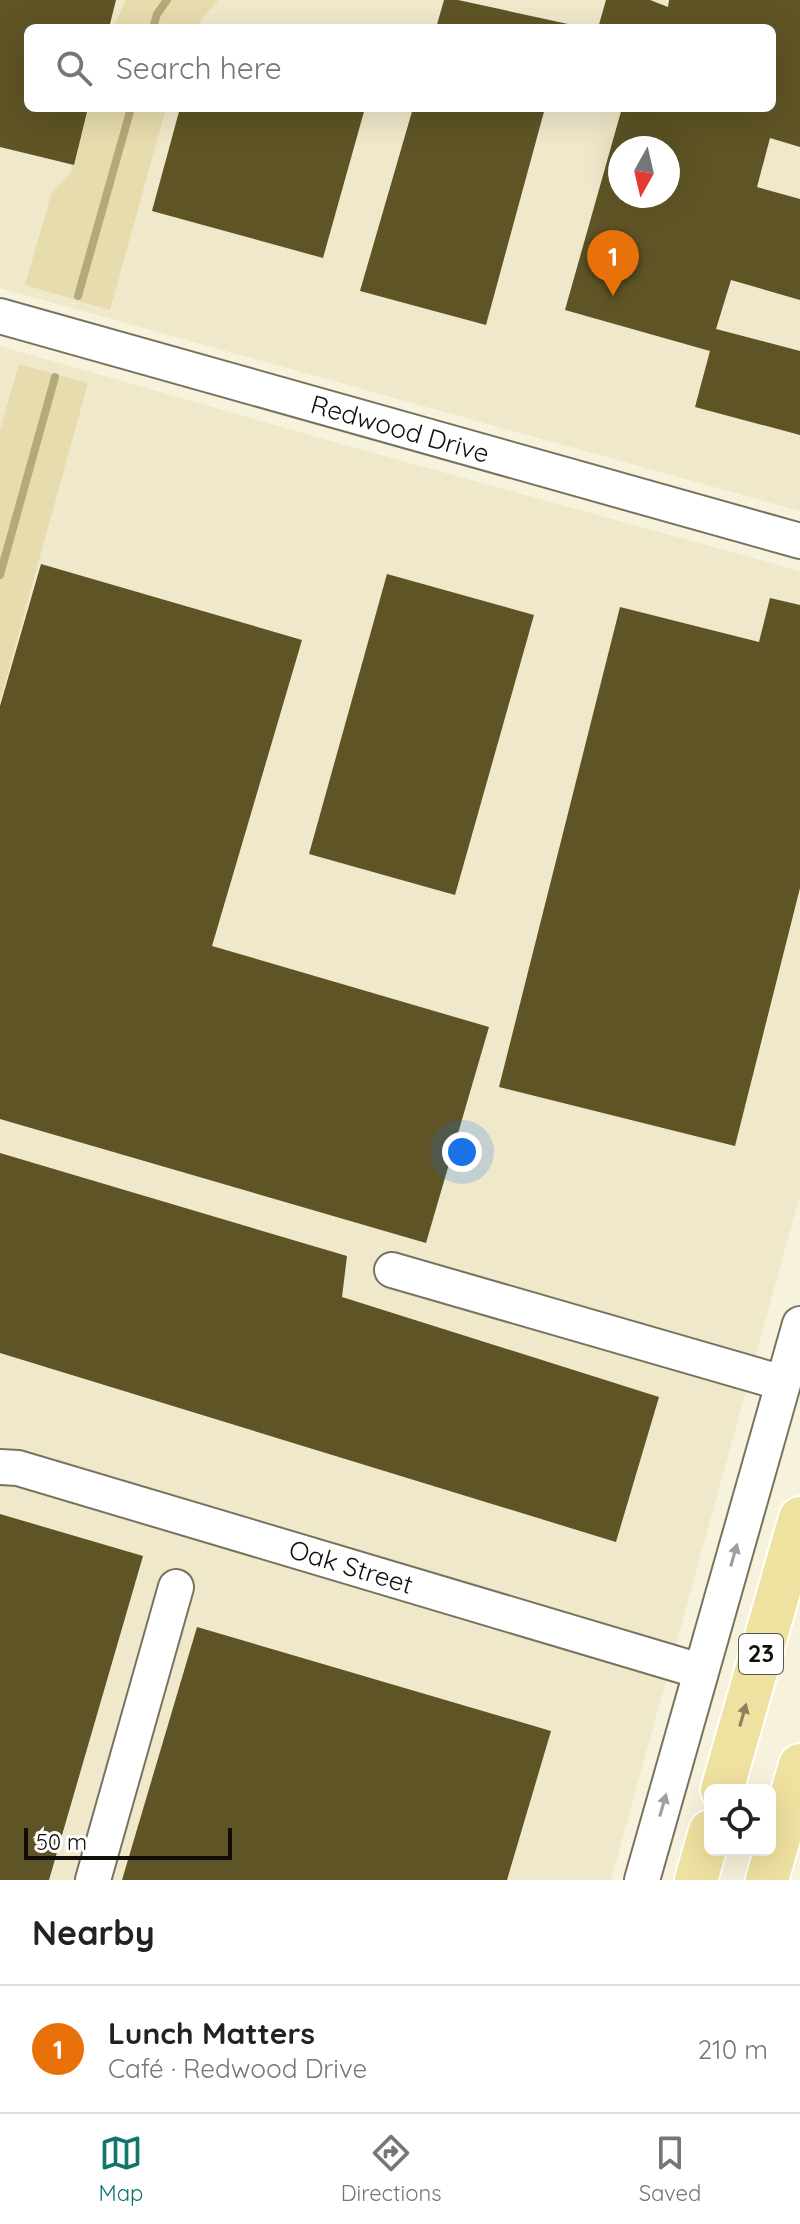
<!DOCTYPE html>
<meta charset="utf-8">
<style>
body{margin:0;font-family:Quicksand,sans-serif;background:#f6f6f6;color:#222}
.controls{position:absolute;right:24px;bottom:24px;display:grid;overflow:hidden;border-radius:12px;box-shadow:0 8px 32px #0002}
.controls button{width:72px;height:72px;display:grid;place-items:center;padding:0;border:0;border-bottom:2px solid #e0e0e0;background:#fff;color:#222;font:40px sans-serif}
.compass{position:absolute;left:608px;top:136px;width:72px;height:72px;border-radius:50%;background:#fff;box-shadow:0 8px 32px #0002;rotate:188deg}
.scale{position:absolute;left:24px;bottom:20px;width:208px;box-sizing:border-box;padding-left:8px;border:4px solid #100e07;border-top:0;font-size:22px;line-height:28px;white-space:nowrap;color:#100e07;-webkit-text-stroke:6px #fff;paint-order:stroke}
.you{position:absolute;left:462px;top:1152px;width:28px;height:28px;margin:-20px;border:6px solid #fff;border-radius:50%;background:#1a73e8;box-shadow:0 0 0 12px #1a73e833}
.badge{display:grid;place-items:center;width:52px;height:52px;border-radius:50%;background:#0f766e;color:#fff;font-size:26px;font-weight:700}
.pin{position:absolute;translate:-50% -66px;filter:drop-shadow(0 2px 4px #0008)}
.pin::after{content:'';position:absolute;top:42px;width:28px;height:24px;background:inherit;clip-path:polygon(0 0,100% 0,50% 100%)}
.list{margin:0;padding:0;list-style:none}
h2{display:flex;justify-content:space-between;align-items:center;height:104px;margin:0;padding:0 32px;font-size:34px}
h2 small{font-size:26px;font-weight:400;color:#767676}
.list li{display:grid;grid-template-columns:52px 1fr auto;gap:24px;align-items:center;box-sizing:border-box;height:128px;padding:0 32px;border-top:2px solid #e0e0e0}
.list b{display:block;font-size:30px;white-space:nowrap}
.list p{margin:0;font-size:26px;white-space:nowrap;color:#767676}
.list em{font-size:26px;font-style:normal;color:#767676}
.icon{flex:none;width:44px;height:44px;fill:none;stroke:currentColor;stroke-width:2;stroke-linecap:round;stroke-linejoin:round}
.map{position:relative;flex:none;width:800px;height:1880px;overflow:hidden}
.search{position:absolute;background:#fff;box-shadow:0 8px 32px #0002;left:24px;right:24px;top:24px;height:88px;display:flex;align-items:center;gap:20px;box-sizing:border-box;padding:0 28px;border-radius:12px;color:#767676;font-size:30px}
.sheet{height:232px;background:#fff}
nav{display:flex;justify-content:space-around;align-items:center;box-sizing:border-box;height:112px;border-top:2px solid #e0e0e0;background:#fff;font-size:22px;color:#767676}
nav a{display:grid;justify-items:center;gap:4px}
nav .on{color:#0f766e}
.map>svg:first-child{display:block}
.built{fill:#efe8ca;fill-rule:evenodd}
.green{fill:#e6dcae}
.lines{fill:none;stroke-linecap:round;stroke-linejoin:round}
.stream{stroke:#b4a978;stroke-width:8}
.building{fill:#5e5425;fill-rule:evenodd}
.minor-casing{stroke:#78735f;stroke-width:38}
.major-casing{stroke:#fff;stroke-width:46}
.minor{stroke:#fff;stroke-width:34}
.major{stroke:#efe1a0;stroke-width:42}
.oneway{fill:#9f9f9c}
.oneway2{fill:#8b825b}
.labels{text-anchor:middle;stroke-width:8;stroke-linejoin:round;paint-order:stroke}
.shield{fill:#fff;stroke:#585651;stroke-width:2}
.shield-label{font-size:24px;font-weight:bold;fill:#100e07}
.street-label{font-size:26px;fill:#100e07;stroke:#fff}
</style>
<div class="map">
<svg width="800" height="1880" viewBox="0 0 800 1880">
<rect width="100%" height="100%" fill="#f7f2db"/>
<!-- built -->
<g class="built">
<path d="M0 0H800V511L0 288ZM28 28H772V108H28ZM620 148H668V196H620Z"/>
<path d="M0 346 341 444 800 571V1195L611 1880H0Z"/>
</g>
<!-- green -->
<g class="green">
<path d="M126 0H219L203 17 197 28H113Z"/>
<path d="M89 108H166L110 310 25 285 52 192 70 174Z"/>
<path d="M19 364 88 383 0 701V430Z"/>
</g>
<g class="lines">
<!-- stream -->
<g class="stream">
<path d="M153 28 157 14 167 0"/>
<path d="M78 296 131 108"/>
<path d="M0 575 55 377"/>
</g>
</g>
<!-- building -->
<g class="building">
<path d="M0 0H116L109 28H28V108H88L74 165 0 147Z"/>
<path d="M444 0H458L568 24 567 28H436Z"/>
<path d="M606 0H650L668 7 669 0H800V147L770 138 757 187 800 199V300L731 280 716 329 800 351V435L695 407 710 351 565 310 622 108H772V28H598ZM620 148H668V196H620Z"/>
<path d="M180 108H365L323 258 152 211Z"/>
<path d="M413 108H545L486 325 360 291Z"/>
<path d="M41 564 302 640 212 946 489 1027 426 1243 0 1119V706Z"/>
<path d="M387 574 534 615 455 895 309 854Z"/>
<path d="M770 598 800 605V888L735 1146 499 1087 620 607 759 642Z"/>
<path d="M0 1153 347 1256 342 1297 659 1397 616 1542 0 1353Z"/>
<path d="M0 1514 143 1556 49 1880H0Z"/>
<path d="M197 1627 551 1731 507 1880H122Z"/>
</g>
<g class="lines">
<!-- minor casing -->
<g class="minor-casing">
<g id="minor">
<path d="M0 316 800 541"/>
<path d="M392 1270 783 1383"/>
<path d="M0 1467 18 1468 700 1671"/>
<path d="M93 1880 176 1587"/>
<path d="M642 1880 800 1324"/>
</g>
</g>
<!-- major casing -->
<g class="major-casing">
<g id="major">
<path d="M722 1790 800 1518"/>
<path d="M696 1880 710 1831"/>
<path d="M767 1880 800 1765"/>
</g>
</g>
<!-- minor -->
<use href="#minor" class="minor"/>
<!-- major -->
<use href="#major" class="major"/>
</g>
<!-- one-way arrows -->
<defs><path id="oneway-solid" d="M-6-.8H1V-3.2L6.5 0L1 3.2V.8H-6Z" transform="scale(2)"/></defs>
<g class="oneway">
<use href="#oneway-solid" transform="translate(734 1555) rotate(-74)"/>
<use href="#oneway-solid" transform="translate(663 1805) rotate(-74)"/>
</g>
<use class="oneway2" href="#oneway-solid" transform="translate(743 1715) rotate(-74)"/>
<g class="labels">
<!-- shield labels -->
<rect class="shield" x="739" y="1634" width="44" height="40" rx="6"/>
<g class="shield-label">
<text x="761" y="1662">23</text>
</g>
<!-- street labels -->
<g class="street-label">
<text transform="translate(400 429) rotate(16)" y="9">Redwood Drive</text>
<text transform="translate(351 1567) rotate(17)" y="9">Oak Street</text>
</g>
</g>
</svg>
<div class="controls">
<button><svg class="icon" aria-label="locate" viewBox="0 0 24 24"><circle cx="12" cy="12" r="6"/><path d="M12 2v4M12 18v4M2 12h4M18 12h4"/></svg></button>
</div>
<svg class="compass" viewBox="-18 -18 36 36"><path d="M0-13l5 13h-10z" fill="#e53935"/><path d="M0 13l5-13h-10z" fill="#767676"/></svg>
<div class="scale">50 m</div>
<div class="you"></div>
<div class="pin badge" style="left:613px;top:296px;background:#e8710a">1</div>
<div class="search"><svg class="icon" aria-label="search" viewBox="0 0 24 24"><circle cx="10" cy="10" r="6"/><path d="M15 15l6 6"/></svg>Search here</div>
</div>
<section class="sheet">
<h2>Nearby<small></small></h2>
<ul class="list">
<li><span class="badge" style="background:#e8710a">1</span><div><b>Lunch Matters</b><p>Café · Redwood Drive</p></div><em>210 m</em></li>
</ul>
</section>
<nav>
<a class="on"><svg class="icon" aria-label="map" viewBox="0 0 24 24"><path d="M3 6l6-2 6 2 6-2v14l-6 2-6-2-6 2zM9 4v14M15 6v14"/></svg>Map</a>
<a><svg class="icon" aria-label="directions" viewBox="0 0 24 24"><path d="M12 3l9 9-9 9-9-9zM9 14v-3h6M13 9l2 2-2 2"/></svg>Directions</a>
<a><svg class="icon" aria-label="saved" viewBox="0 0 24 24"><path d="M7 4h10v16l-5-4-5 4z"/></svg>Saved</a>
</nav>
